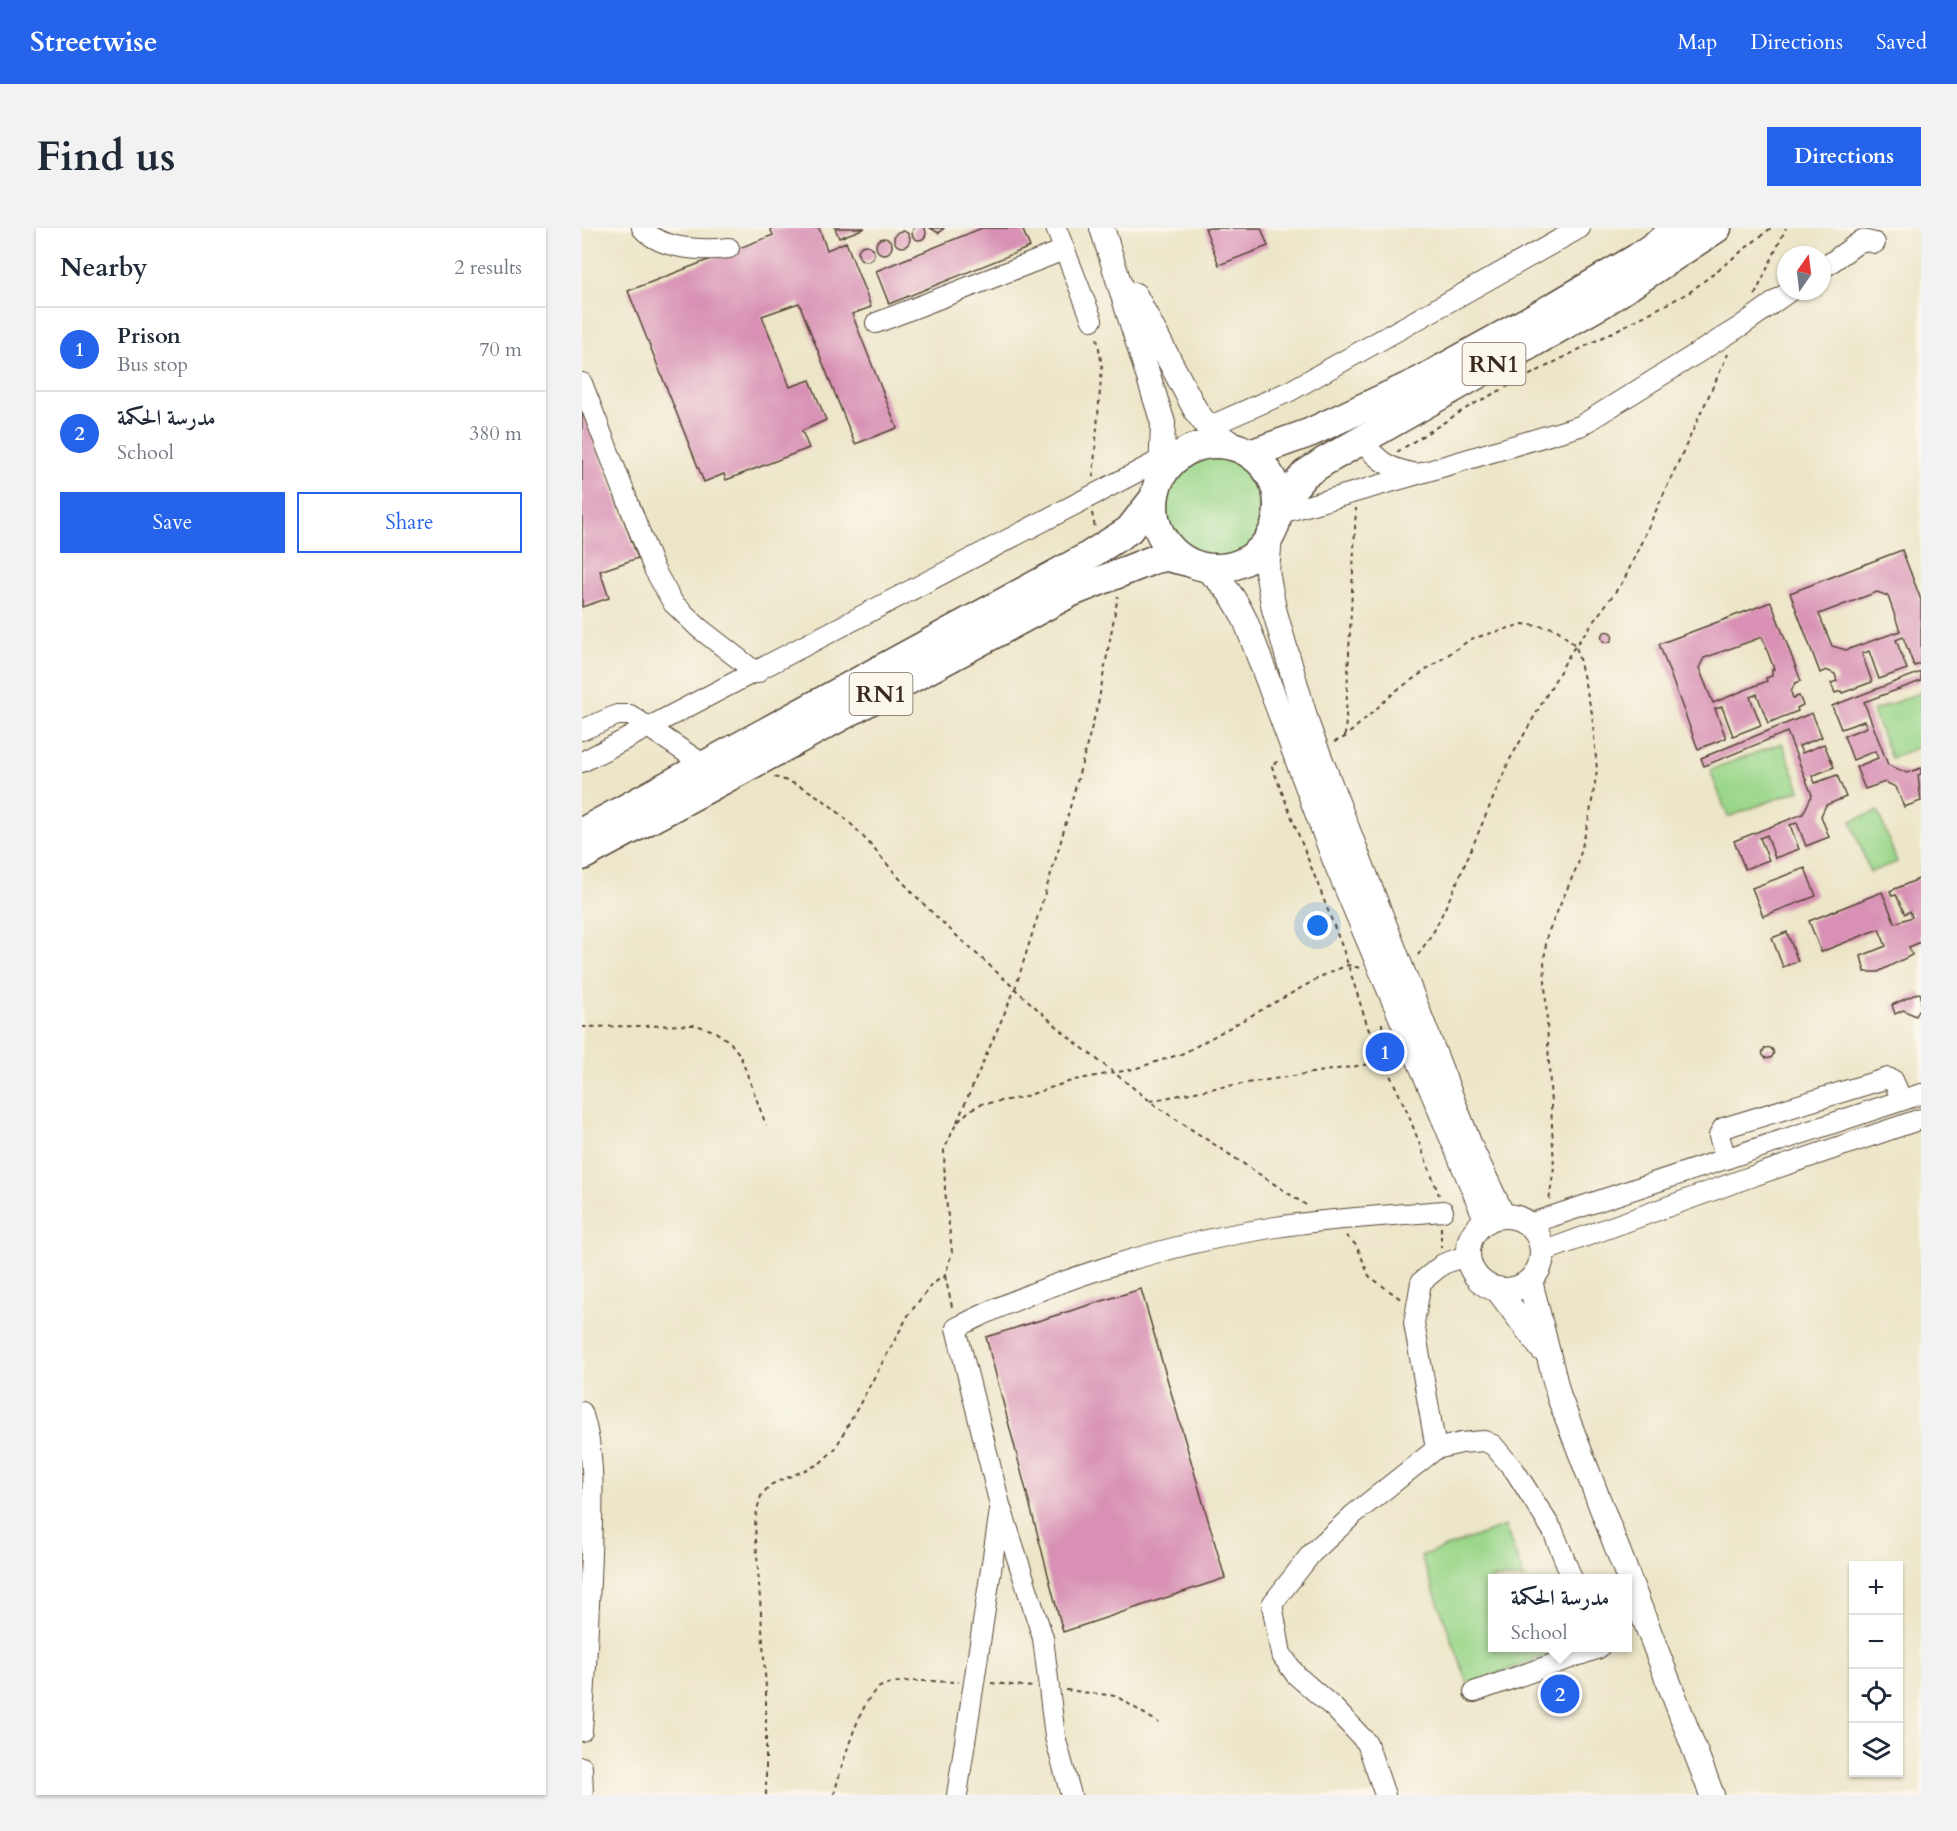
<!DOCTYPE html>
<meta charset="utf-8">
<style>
body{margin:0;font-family:Cardo,Amiri,serif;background:#f2f2f3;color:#1f2937}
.controls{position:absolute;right:18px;bottom:18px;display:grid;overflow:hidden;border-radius:0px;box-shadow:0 2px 4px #0004}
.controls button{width:54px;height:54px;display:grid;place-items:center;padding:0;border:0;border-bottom:2px solid #e0e1e3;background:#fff;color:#1f2937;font:30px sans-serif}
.compass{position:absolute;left:1195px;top:18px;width:54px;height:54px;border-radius:50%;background:#fff;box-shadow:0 2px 4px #0004;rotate:14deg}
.you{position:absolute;left:736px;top:698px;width:21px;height:21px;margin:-15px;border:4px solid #fff;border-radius:50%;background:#1a73e8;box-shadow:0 0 0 9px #1a73e833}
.badge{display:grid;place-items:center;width:39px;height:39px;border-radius:50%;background:#2563eb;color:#fff;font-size:20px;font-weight:700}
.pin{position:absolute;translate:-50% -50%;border:3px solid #fff;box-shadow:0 2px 6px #0006}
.popup{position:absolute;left:906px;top:1346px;width:144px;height:78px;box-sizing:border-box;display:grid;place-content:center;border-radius:0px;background:#fff;filter:drop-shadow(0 2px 4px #0005);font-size:20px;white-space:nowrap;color:#747a83}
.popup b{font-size:22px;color:#1f2937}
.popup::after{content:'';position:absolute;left:50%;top:100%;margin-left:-12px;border:12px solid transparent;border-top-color:#fff}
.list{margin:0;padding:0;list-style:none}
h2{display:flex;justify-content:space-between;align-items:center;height:78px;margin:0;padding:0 24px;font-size:26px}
h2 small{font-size:20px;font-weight:400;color:#747a83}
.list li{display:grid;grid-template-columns:39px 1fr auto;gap:18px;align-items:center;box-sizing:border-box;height:84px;padding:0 24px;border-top:2px solid #e0e1e3}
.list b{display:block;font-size:22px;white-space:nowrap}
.list p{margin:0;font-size:20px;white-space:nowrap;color:#747a83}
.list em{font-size:20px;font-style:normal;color:#747a83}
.actions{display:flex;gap:12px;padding:18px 24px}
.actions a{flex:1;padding:14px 0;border:2px solid #2563eb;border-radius:0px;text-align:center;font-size:21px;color:#2563eb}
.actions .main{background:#2563eb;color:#fff}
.icon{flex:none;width:33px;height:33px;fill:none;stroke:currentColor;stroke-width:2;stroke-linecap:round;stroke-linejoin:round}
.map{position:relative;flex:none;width:1339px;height:1567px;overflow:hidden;border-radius:0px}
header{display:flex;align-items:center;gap:36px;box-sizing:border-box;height:84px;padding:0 30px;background:#2563eb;color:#fff}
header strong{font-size:28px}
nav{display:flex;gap:33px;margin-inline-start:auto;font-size:21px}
.intro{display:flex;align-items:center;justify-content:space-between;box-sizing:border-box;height:144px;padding:0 36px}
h1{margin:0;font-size:42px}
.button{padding:15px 27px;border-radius:0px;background:#2563eb;color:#fff;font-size:21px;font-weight:700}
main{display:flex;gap:36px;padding:0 36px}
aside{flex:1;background:#fff;border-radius:0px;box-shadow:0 2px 4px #0004}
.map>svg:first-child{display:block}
.green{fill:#9bd78b;stroke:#6b8054;stroke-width:1.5}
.building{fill:#d891b4;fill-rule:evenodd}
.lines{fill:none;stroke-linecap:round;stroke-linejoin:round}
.minor-casing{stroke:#564637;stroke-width:22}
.major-casing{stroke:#564637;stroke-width:26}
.highway-casing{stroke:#564637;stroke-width:31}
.path{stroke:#564637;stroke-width:2;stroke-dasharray:4.5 4.5;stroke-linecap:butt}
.minor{stroke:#fff;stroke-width:20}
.major{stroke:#fff;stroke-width:24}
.highway{stroke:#fff;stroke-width:28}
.labels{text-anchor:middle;stroke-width:5;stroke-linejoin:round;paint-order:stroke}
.shield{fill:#fbf7ec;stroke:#75685c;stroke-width:1.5}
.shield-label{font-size:24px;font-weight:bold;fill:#3b2a1e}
</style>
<header>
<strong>Streetwise</strong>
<nav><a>Map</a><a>Directions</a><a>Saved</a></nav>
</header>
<div class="intro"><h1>Find us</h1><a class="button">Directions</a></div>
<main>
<aside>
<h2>Nearby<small>2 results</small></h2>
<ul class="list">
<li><span class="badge">1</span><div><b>Prison</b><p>Bus stop</p></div><em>70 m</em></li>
<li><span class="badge">2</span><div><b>مدرسة الحكمة</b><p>School</p></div><em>380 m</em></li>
</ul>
<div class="actions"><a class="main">Save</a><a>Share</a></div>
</aside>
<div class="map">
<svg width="1339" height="1567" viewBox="0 0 1339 1567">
<rect width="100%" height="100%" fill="#fbf7ec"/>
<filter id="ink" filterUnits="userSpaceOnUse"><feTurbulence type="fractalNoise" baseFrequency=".0167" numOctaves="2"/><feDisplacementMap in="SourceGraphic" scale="12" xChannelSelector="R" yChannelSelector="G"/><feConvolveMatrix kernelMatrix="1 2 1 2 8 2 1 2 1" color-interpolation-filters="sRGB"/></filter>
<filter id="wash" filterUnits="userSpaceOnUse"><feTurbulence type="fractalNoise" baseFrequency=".008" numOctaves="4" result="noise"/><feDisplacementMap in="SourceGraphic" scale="24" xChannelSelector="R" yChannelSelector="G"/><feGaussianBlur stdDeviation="1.35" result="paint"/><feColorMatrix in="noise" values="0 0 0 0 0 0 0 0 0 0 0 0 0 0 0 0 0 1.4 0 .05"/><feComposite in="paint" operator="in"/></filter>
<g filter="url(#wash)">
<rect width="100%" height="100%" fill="#ece5c7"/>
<!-- green -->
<g class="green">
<circle cx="634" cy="278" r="54"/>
<path d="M1339 464V518L1309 530 1291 483Z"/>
<path d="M1200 515 1218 562 1146 589 1128 542Z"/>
<path d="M1296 583 1315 634 1288 644 1269 593Z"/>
<path d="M923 1298 942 1350H910V1420H968L970 1426 886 1456 839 1328Z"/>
</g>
<g id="blocks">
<!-- building -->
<g class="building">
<circle cx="337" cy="5" r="7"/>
<path d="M188 0H237L245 22 264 14 289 79 270 86 315 200 273 216 217 75 180 88 208 159 228 152 244 192 220 203 227 220 144 252 142 246 122 254 46 63 191 7Z"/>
<path d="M253 0H283L257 10Z"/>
<path d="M348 0H362L357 5Z"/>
<path d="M400 0H440L448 19 307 76 294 43Z"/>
<path d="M623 0H679L686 18 637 37Z"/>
<circle cx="320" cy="11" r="8"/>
<circle cx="302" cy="18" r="8"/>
<circle cx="284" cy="25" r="8"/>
<path d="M0 179 56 330 18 343 27 370 0 379Z"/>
<path d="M1320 322 1339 372V436L1332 438 1321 409 1314 412 1325 441 1297 451 1287 423 1280 426 1290 454 1260 465 1259 463 1253 465 1249 455 1255 453 1253 446 1244 442 1238 445 1208 365ZM1295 364 1306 368 1318 403 1264 422 1250 418 1237 386Z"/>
<path d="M1189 374 1219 453 1213 455 1209 464 1211 470 1217 468 1221 477 1215 480 1216 483 1186 495 1175 466 1168 469 1179 497 1151 508 1140 479 1133 481 1144 510 1116 521 1077 416ZM1180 409 1192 441 1190 442V448L1184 450 1185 453 1131 475 1117 440 1122 430Z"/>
<circle cx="1025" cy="409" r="5.5"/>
<path d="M1339 444V453L1282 474 1306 537 1325 545 1339 540V546L1336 547 1339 573 1322 579 1314 559 1303 554 1283 561 1274 539 1296 530 1293 523 1271 532 1262 508 1285 499 1282 493 1259 501 1250 478Z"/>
<path d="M1230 485 1240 509 1217 518 1220 525 1242 516 1252 539 1230 548 1233 555 1255 547 1264 569 1244 577 1239 588 1247 609 1224 618 1215 595 1208 597 1217 621 1193 630 1185 607 1178 610 1187 632 1163 641 1152 613 1221 586 1230 567 1205 504 1122 538 1119 530Z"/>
<path d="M1223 640 1234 668 1181 688 1170 660Z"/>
<path d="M1339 650V714L1327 719 1330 727 1296 744H1283L1279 728 1304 718 1297 701 1239 724 1227 693 1300 664 1313 695 1330 689 1328 683 1323 686 1314 667 1310 668 1308 663Z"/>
<path d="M1205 704 1216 733 1201 739 1190 710Z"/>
<path d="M1336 765 1339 766V783L1337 782 1334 788 1321 782 1313 786 1310 777Z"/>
<circle cx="1186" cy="825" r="5.5"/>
<path d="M559 1061 643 1350 481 1404 404 1109Z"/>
</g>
</g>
</g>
<g filter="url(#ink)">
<use href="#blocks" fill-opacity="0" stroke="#564637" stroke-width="1.5"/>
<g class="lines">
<!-- minor casing -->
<g class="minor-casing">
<g id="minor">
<path d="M60 0C79 22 121 23 147 20"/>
<path d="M474 0 510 92"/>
<path d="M1240 41 1280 12 1293 15"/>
<path d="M294 95 482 22"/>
<path d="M0 155 72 341 91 375 117 400 175 445"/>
<path d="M626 199 708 163 998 0"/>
<path d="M778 212C798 234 806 241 836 246L998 198 1159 98 1208 63"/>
<path d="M696 286 833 247"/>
<path d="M0 502 35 487H48L121 536"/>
<path d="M0 534 580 231"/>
<path d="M1144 931 1137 908 1141 900 1306 850 1311 852 1320 872"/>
<path d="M947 996 1339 866"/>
<path d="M960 1024 1165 950 1339 891"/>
<path d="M0 1184C15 1229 10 1279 9 1325 7 1384 4 1444 0 1503"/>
<path d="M854 1221 832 1095 839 1054 861 1036 886 1027"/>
<path d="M892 1464 1017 1420"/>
<path d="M0 1539 1 1567"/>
<path d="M375 1567 418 1282"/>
<path d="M489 1567 473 1509 461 1410 418 1277 374 1100C467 1052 590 1015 694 999 749 990 805 988 861 983"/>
<path d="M803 1567 785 1515 752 1480 714 1447 699 1426 690 1376 729 1326 772 1286 854 1221 879 1215 902 1213 911 1217 933 1243 971 1303 990 1350"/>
</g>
</g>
<!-- major casing -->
<g class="major-casing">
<g id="major">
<path d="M520 0 581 195 579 247"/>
<path d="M553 67 614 183 626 199 653 219"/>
<path d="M688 309 685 343 692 381 726 499 889 920 921 988"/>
<path d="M619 338C642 354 653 370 664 394L753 633 905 993"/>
<circle cx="923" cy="1025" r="37"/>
<path d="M948 1053 977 1169 1130 1567"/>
<path d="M915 1061 960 1121"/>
</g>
</g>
<!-- highway casing -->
<g class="highway-casing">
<g id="highway">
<circle cx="634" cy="278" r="62"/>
<path d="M668 226 727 205 836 154 973 78 1055 30 1097 0"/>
<path d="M696 278 723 246 743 233 1021 75 1135 0"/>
<path d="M0 604 503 330 547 302 572 270"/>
<path d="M0 628 490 364 573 331 585 329 606 334"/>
</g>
</g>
<!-- path -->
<g class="path">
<path d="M1173 67 1204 0"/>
<path d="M815 224 888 178 1108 64 1189 0"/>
<path d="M511 249 520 138 515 109"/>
<path d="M510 285 513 300"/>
<path d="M763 508 774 280"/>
<path d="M752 514 763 509 815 462 889 411 941 396 973 400 994 418 1010 485 1015 542 1008 585 996 636 965 707 962 733 972 939 967 973"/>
<path d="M696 534 689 536 761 721 786 800 800 830"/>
<path d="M192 549C254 564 289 621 330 664 362 698 399 729 433 761L477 620 516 476 536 368"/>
<path d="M836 727 852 703 874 657 927 533 989 424 1042 352 1146 126"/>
<path d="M800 795 802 834 825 883 857 967"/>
<path d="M0 799 114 797 132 803 148 814 158 827 184 897"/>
<path d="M568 873 633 860 801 834"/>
<path d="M375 894 433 761 489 811 577 880 724 977"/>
<path d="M859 999V1020"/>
<path d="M764 1008 775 1018 787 1048 820 1072"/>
<path d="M363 1048 371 1083"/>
<path d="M409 1455 451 1459"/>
<path d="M484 1462 534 1468 577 1495"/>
<path d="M184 1567V1460L173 1297 175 1282 179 1268 188 1257 237 1236 253 1221 327 1086 350 1056 363 1048 370 1024 363 962 362 922 374 896 387 883 399 876 438 870 492 852 552 841 602 825 744 746 766 737 778 740"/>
<path d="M252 1567C258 1543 277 1476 295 1461 309 1449 358 1454 377 1454"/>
</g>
<!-- minor -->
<use href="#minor" class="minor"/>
<!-- major -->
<use href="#major" class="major"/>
<!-- highway -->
<use href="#highway" class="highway"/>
</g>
</g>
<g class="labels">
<!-- shield labels -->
<g class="shield">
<rect x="880.5" y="115" width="63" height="42" rx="4.5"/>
<rect x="267.5" y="445" width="63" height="42" rx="4.5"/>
</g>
<g class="shield-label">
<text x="912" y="144">RN1</text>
<text x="299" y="474">RN1</text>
</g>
</g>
</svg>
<div class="controls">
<button>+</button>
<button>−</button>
<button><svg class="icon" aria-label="locate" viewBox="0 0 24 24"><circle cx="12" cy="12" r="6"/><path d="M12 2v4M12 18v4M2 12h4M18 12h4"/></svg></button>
<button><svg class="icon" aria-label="layers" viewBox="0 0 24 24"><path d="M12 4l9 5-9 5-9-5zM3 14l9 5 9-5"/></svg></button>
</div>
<svg class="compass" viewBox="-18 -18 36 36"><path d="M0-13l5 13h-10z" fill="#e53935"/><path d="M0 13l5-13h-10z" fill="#747a83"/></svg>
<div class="you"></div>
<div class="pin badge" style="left:803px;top:824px">1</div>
<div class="pin badge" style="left:978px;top:1466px">2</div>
<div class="popup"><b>مدرسة الحكمة</b>School</div>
</div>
</main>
